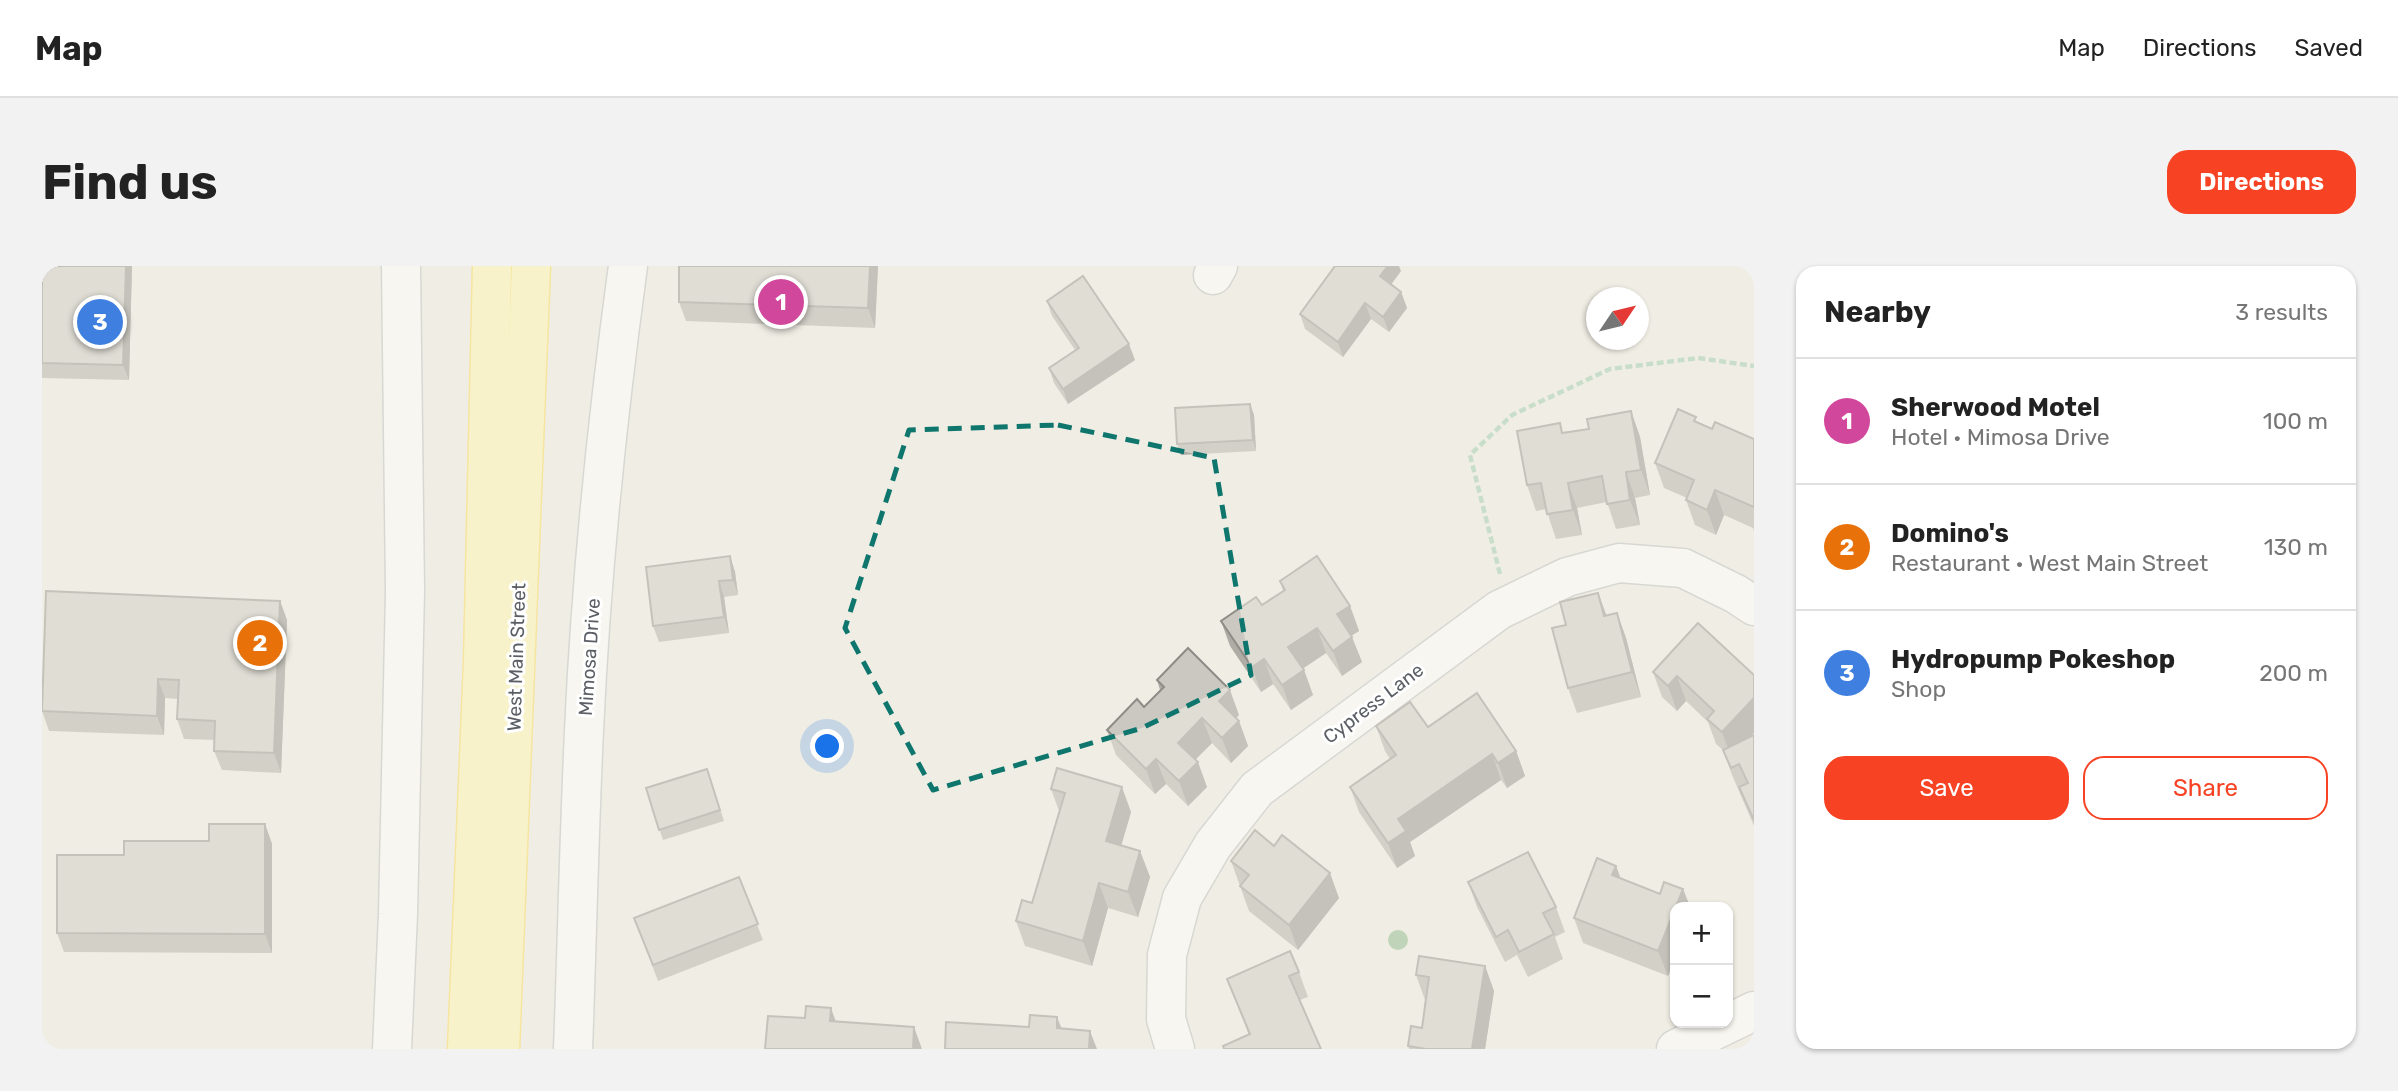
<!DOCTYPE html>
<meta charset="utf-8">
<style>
body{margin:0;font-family:Rubik,sans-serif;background:#f2f2f2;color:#222}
.controls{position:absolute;right:21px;bottom:21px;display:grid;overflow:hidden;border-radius:14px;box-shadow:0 2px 5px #0004}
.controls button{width:63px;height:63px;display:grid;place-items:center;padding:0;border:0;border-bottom:2px solid #e0e0e0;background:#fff;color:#222;font:35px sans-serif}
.compass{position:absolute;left:1544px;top:21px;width:63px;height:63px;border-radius:50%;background:#fff;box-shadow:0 2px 5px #0004;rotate:55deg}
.you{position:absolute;left:786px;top:481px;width:24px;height:24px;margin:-18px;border:5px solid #fff;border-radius:50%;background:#1a73e8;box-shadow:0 0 0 10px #1a73e833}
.badge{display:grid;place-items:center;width:46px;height:46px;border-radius:50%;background:#f74324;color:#fff;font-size:23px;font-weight:700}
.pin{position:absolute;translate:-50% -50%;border:4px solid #fff;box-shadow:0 2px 7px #0006}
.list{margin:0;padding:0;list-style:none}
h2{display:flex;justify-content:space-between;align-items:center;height:91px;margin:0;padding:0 28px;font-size:30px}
h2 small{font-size:23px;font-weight:400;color:#767676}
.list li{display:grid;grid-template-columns:46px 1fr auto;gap:21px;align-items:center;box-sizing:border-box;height:126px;padding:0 28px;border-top:2px solid #e0e0e0}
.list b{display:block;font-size:26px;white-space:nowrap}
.list p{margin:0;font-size:23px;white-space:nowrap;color:#767676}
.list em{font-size:23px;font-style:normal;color:#767676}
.actions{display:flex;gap:14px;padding:21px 28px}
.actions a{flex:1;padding:16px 0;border:2px solid #f74324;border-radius:21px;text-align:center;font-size:24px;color:#f74324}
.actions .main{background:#f74324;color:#fff}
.map{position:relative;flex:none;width:1712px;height:783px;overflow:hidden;border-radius:21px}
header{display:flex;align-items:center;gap:42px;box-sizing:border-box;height:98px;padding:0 35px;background:#fff;border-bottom:2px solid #e0e0e0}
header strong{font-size:33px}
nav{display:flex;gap:38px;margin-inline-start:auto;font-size:24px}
.intro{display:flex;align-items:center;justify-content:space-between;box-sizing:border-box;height:168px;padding:0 42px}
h1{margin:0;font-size:49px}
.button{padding:18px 32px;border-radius:21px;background:#f74324;color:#fff;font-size:24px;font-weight:700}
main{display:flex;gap:42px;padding:0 42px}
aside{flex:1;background:#fff;border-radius:21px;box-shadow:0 2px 5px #0004}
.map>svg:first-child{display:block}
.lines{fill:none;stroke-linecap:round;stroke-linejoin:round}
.minor-casing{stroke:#b9bcc1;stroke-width:41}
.major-casing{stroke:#fcd851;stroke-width:41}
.path{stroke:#97cbaa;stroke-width:4.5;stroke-dasharray:7 3.5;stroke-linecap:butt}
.minor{stroke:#fff;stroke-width:38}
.major{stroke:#fff7aa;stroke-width:38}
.tree{fill:#85b485}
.wall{fill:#afaca6}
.shaded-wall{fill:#8e8c87}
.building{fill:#cbc8c1;stroke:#8e8c87;stroke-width:2}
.marked{fill:none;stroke:#0f766e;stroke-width:5;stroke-dasharray:14 9;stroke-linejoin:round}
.labels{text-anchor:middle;stroke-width:6;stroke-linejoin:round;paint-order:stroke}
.street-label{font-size:19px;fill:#5c6066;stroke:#fff}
</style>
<header>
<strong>Map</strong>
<nav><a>Map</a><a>Directions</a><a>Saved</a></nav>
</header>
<div class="intro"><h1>Find us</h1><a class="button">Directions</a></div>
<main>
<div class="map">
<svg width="1712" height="783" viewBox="0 0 1712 783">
<rect width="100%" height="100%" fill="#f0eee4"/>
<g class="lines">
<!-- minor casing -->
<g class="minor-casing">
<g id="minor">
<path d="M1171 9 1176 0"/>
<path d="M350 783 356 648 363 325 359 0"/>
<path d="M531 783C535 677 537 571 542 465 549 310 565 154 586 0"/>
<path d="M1133 783 1124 753 1125 689 1140 632 1171 579 1215 523 1457 344 1525 311 1577 297 1641 302 1694 328 1712 340"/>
<path d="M1634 783 1712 745"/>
</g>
</g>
<!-- major casing -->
<g class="major-casing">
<g id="major">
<path d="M425 783 441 395 450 0"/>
<path d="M458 783 489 0"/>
</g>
</g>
<!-- path -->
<path class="path" d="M1458 308 1428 189 1470 149 1568 103 1656 92 1712 100"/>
<!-- minor -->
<use href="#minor" class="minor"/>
<!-- major -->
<use href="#major" class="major"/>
</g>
<!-- trees -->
<circle class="tree" cx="1356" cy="674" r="10"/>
<!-- wall -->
<g class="wall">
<path d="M0 0H90L87 114 0 112Z"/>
<path d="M637 0H836L833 62 644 55 637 36Z"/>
<path d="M1359 5 1349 19 1359 26 1365 42 1347 66 1329 53 1301 91 1263 63 1258 48Z"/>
<path d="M1005 35 1093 94 1026 138 1012 117 1007 102 1033 84 1010 50Z"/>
<path d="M1208 138 1212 149 1214 185 1139 189 1135 178Z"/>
<path d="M1589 145 1598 171 1608 229 1593 232 1598 259 1574 263 1565 236 1535 242 1540 269 1514 273 1504 243 1494 245 1485 219 1521 167 1547 163Z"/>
<path d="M1656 156 1670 163 1712 173V265L1711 262 1682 249 1674 269 1653 259 1644 234 1645 232 1622 222 1613 197Z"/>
<path d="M688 290 693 306 696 329 682 331 687 367 617 376 611 360Z"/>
<path d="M1238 315 1308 340 1317 365 1309 370 1320 396 1300 410 1284 387 1261 402 1271 429 1249 444 1231 418 1219 426 1188 380 1179 355 1220 339 1241 325Z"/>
<path d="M1556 327 1565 350 1575 347 1584 372 1599 431 1535 447 1526 422 1524 359Z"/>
<path d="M238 335 245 354 239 507 180 504 172 485 173 474 142 473 135 453 136 433 123 432 122 469 7 465 0 445Z"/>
<path d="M1611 406 1712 409V467L1708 471 1712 469V560L1690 509 1681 484 1674 478 1666 456 1644 435 1635 445 1620 431Z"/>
<path d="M1115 414 1197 449 1194 452 1197 455 1206 480 1189 497 1170 477 1153 494 1165 521 1146 540 1124 518 1113 528 1074 489 1065 464 1102 441 1118 424Z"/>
<path d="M1334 460 1386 461 1474 485 1483 510 1465 522 1459 514 1368 576 1373 590 1355 602 1317 546 1308 521 1348 493 1343 485Z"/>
<path d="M665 503 682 555 621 574 604 522Z"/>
<path d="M1009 523 1089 546 1079 580 1098 585 1108 611 1096 651 1066 642 1050 700 983 680 974 655 990 637 1017 545Z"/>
<path d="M223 558 230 578V687L22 686 15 667 82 589 167 575Z"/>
<path d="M1189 595 1297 632 1256 684 1207 645Z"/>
<path d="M1574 600 1579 613 1618 628 1641 623 1648 641H1633V691L1626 710 1541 677 1532 652Z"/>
<path d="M697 611 721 674 616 715 592 652Z"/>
<path d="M1426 616 1514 641 1523 666 1513 671 1521 693 1486 711 1475 689 1463 696 1435 641Z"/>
<path d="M1443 700 1452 725 1443 783H1367L1366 780 1380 762 1383 734 1374 709Z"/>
<path d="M1257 706 1266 731 1258 734 1207 769 1185 713Z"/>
</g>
<!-- shaded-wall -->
<g class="shaded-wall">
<path d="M84 0H90L87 114 81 99Z"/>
<path d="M828 0H836L833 62 826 42Z"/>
<path d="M1346 0H1357L1359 5 1343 26 1338 10Z"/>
<path d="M1359 26 1365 42 1347 66 1341 51Z"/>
<path d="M1323 37 1329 53 1301 91 1296 76Z"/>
<path d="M1087 78 1093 94 1026 138 1021 123Z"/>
<path d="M1208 138 1212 149 1214 185 1211 174Z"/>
<path d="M1589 145 1598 171 1608 229 1599 204Z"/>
<path d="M1584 206 1593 232 1598 259 1588 234Z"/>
<path d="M1526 217 1535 242 1540 269 1531 244Z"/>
<path d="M1673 224 1682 249 1674 269 1665 244Z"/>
<path d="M688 290 693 306 696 329 691 314Z"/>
<path d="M677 315 682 331 687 367 682 351Z"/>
<path d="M1556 327 1565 352 1562 350Z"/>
<path d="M238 335 245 354 239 507 232 487Z"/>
<path d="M1308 340 1317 365 1304 373 1295 348Z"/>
<path d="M1575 347 1584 372 1599 431 1590 406Z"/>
<path d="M1275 362 1284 387 1256 406 1246 381Z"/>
<path d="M1310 371 1320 396 1300 410 1291 385Z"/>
<path d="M1222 393 1231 418 1219 426 1210 401Z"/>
<path d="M1262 404 1271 429 1249 444 1240 419Z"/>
<path d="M1635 410 1644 435 1635 445 1626 420Z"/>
<path d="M116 413 123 432 122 469 115 450Z"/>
<path d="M1188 424 1197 449 1186 460 1177 435Z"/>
<path d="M1712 432V467L1689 491 1680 466Z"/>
<path d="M1160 452 1170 477 1145 502 1136 477Z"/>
<path d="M1197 455 1206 480 1189 497 1180 472Z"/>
<path d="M1474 485 1483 510 1465 522 1456 497Z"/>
<path d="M1450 488 1459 514 1368 576 1373 590 1355 602 1346 577 1356 553Z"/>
<path d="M1114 493 1124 518 1113 528 1104 503Z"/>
<path d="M1156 496 1165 521 1146 540 1137 515Z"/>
<path d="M1080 521 1089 546 1073 601 1064 575Z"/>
<path d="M223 558 230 578V687L223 668Z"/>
<path d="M1098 585 1108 611 1096 651 1086 626Z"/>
<path d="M1574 600 1583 625 1570 609Z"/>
<path d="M1288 607 1297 632 1256 684 1247 659Z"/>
<path d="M1057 617 1066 642 1050 700 1041 675Z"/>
<path d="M1641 623 1648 641H1634Z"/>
<path d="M1633 643V691L1626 710 1616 685Z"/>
<path d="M1443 700 1452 725 1443 783H1430Z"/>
<path d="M789 742 798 767 788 755Z"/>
<path d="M1015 751 1025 776 1015 762Z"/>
<path d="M872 761 880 783H871Z"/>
<path d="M1048 765 1055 783H1047Z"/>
</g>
<!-- building -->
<g class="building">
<path d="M0 0H84L81 99 0 97Z"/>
<path d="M637 0H828L826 42 637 36Z"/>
<path d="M1293 0H1346L1338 10 1359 26 1341 51 1323 37 1296 76 1258 48Z"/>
<path d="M1041 10 1087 78 1021 123 1007 102 1037 82 1005 35Z"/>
<path d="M1208 138 1211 174 1135 178 1133 142Z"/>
<path d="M1636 143 1654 151 1652 155 1670 163 1673 156 1712 173V241L1673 224 1665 244 1644 234 1652 214 1613 197Z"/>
<path d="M1589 145 1599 204 1584 206 1588 234 1565 238 1560 210 1526 217 1531 244 1505 248 1499 217 1485 219 1475 165 1518 157 1520 167 1547 163 1545 153Z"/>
<path d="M688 290 691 314 677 315 682 351 611 360 604 301Z"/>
<path d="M1275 290 1308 340 1295 348 1310 371 1291 385 1275 362 1246 381 1262 404 1240 419 1222 393 1210 401 1179 355 1214 331 1220 339 1243 324 1238 315Z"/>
<path d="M4 325 238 335 232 487 172 485 173 455 135 453 137 414 116 413 115 450 0 445Z"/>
<path d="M1556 327 1562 350 1575 347 1590 406 1526 422 1510 362 1524 359 1518 336Z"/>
<path d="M1656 357 1712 409V432L1680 466 1665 453 1672 445 1635 410 1626 420 1611 406Z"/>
<path d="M1146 382 1188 424 1177 435 1197 455 1180 472 1160 452 1136 477 1156 496 1137 515 1114 493 1104 503 1065 464 1095 433 1102 441 1122 421 1115 414Z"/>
<path d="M1435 427 1474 485 1456 497 1450 488 1356 553 1364 565 1346 577 1308 521 1354 489 1334 460 1368 436 1386 461Z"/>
<path d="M1712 469V554L1697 521 1706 517 1697 498 1689 502 1681 484Z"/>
<path d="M1015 502 1080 521 1064 575 1098 585 1086 626 1057 617 1041 675 974 655 980 634 990 637 1023 527 1009 523Z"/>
<path d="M665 503 678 544 617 564 604 522Z"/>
<path d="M167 558H223V668L15 667V589H82V575H167Z"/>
<path d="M1213 564 1232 580 1240 569 1288 607 1247 659 1198 620 1207 609 1189 595Z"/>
<path d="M1486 586 1514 641 1501 647 1512 668 1477 686 1466 664 1454 671 1426 616Z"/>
<path d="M1555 592 1574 600 1570 609 1618 628 1622 616 1641 623 1616 685 1532 652Z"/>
<path d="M697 611 716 658 611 699 592 652Z"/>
<path d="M1248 685 1257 706 1247 710 1279 783H1182L1181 780 1208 768 1185 713Z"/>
<path d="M1377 690 1443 700 1430 783H1384L1366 780 1369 760 1380 762 1387 711 1374 709Z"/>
<path d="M764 740 789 742 788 755 872 761 871 783H723L726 750 763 752Z"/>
<path d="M988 749 1015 751V762L1048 765 1047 783H903L904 756 987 761Z"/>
</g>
<!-- marked area -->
<path d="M0 0H1712V783H0ZM1016 159 1172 192 1209 409 1100 462 891 524 803 362 867 164Z" fill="#f0eee4" fill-opacity=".55" fill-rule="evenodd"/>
<path class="marked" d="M1016 159 1172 192 1209 409 1100 462 891 524 803 362 867 164Z"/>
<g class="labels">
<!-- street labels -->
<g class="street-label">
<text transform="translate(474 391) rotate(-88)" y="7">West Main Street</text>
<text transform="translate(547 391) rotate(-86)" y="7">Mimosa Drive</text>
<text transform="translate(1331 437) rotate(-37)" y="7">Cypress Lane</text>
</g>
</g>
</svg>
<div class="controls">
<button>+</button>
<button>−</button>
</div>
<svg class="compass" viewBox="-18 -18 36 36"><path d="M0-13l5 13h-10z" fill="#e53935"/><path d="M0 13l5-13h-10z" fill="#767676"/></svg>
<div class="you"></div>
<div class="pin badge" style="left:739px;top:36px;background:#d1479c">1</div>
<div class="pin badge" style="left:218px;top:377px;background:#e8710a">2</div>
<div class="pin badge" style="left:58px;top:56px;background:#3f7fe0">3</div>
</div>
<aside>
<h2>Nearby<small>3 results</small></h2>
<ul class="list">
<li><span class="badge" style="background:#d1479c">1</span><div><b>Sherwood Motel</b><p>Hotel · Mimosa Drive</p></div><em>100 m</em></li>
<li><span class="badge" style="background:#e8710a">2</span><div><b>Domino's</b><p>Restaurant · West Main Street</p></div><em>130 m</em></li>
<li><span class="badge" style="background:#3f7fe0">3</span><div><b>Hydropump Pokeshop</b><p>Shop</p></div><em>200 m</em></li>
</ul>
<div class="actions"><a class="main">Save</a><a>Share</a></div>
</aside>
</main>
